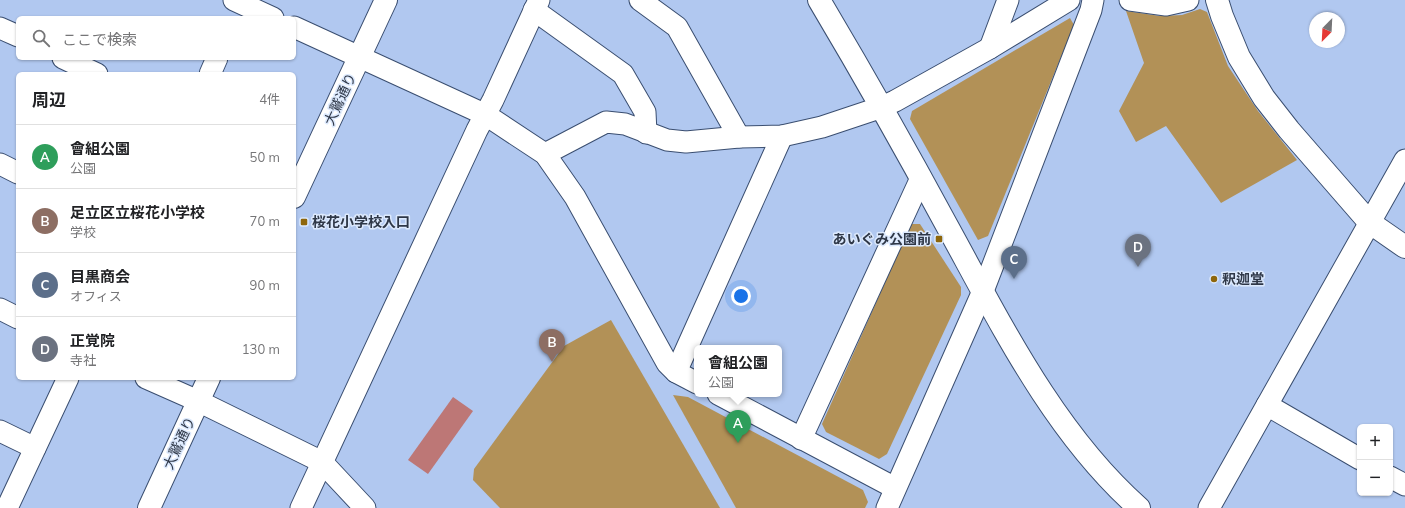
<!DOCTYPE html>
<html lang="ja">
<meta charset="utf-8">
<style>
body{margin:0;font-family:Mulish,"Noto Sans JP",sans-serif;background:#f2f2f2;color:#202124}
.controls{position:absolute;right:12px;bottom:12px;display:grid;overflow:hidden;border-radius:6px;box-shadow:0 1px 3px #0004}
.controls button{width:36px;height:36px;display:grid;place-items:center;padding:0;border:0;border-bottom:1px solid #e0e0e0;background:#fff;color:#202124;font:20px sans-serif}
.compass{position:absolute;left:1309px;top:12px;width:36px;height:36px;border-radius:50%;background:#fff;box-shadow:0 1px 3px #0004;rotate:204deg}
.you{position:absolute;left:741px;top:296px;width:14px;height:14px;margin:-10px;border:3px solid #fff;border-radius:50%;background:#1a73e8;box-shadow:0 0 0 6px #1a73e833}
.badge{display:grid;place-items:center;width:26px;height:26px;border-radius:50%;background:#8e660b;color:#fff;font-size:13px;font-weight:700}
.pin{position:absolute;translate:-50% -33px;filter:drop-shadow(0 1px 2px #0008)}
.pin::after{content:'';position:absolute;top:21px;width:14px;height:12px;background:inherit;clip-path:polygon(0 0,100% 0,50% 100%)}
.popup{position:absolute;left:694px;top:345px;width:88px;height:52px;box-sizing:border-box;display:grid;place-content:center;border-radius:6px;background:#fff;filter:drop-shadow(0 1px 3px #0005);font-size:13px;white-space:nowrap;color:#757577}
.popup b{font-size:15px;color:#202124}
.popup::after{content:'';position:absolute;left:50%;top:100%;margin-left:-8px;border:8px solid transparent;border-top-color:#fff}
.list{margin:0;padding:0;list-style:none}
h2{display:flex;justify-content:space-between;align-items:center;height:52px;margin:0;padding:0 16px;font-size:17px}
h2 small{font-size:13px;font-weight:400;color:#757577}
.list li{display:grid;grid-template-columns:26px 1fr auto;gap:12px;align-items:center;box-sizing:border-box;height:64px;padding:0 16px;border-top:1px solid #e0e0e0}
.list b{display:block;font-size:15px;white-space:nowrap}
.list p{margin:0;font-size:13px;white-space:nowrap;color:#757577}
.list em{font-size:13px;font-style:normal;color:#757577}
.icon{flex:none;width:22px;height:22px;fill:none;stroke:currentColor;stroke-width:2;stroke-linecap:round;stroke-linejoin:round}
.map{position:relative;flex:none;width:1405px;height:508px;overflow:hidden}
.search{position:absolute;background:#fff;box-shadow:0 1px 3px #0004;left:16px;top:16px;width:280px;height:44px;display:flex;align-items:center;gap:10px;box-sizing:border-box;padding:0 14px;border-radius:6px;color:#757577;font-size:15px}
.panel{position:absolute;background:#fff;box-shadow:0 1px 3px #0004;left:16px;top:72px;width:280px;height:308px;border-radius:6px}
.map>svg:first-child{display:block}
.green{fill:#b29157}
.water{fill:#bd7776}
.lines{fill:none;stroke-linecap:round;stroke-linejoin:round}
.street-casing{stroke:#3a4e70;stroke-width:23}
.secondary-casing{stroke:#3a4e70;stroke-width:24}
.street{stroke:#fff;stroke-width:21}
.secondary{stroke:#fff;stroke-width:22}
.poi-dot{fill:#8e660b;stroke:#dce9fd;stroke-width:1.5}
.labels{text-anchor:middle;stroke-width:3;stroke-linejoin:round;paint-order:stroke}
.street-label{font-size:14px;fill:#2e3747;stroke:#dce9fd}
.poi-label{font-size:14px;font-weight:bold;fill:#2e3747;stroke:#dce9fd;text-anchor:start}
</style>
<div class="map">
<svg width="1405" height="508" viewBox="0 0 1405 508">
<rect width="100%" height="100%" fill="#b1c8f0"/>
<!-- green -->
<g class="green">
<path d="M1200 9 1207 12 1228 66 1258 111 1297 160 1221 203 1166 126 1136 142 1119 111 1144 63 1126 11 1160 16 1182 15Z"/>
<path d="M1070 18 1074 25 988 236 978 240 910 119 912 111Z"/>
<path d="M911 224H920L961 287V295L887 454 879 459 826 432 822 424Z"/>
<path d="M611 320 720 508H500L473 480 474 469 564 346Z"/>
<path d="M673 395 688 397 863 490 868 502 865 508H736Z"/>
</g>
<!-- water -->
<path class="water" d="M453 397 473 411 428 474 408 460Z"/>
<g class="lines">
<!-- street casing -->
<g class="street-casing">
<g id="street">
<path d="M234 0 273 18"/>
<path d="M640 0 677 27 739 137"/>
<path d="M1130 0 1166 5 1188 0"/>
<path d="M534 10 623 74 645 112 646 133"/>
<path d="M294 27 486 115 545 154 575 197 667 363 676 372 697 383"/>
<path d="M0 28 18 36"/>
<path d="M990 48 1008 0"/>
<path d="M63 58 97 74"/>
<path d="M210 74 217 58"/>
<path d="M545 154 606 122 625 124 667 140 686 142 739 137 782 136 822 127 882 107 895 101 990 48 1069 0"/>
<path d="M0 164 18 173"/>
<path d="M0 309 18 318"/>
<path d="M676 372 782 136"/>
<path d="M146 378 198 401 322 462 365 508"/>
<path d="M718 394 895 488"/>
<path d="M1267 405 1360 459"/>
<path d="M0 431 35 448"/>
<path d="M801 439 921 178"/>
<path d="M1390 477 1405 485"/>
<path d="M7 508 68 378"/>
<path d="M301 508 477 130 493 100 539 0"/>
<path d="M887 508 983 291 1091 10 1093 0"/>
<path d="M1209 508 1405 160"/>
</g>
</g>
<!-- secondary casing -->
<g class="secondary-casing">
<g id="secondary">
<path d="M819 0C863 74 905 148 946 224 1000 322 1053 432 1139 508"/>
<path d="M1217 0 1222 16 1239 57 1264 98 1289 130 1369 222 1405 247"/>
<path d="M294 197 386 0"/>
<path d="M149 508 209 378"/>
</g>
</g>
<!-- street -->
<use href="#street" class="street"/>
<!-- secondary -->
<use href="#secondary" class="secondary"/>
</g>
<!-- markers -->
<g class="poi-dot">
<rect x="300" y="218" width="8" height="8" rx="2"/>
<rect x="935" y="235" width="8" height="8" rx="2"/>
<circle cx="1214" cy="279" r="4"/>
</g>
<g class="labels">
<!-- street labels -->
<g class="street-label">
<text transform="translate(340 99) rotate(-65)" y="5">大鷲通り</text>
<text transform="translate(179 443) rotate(-65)" y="5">大鷲通り</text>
</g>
<!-- poi labels -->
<g class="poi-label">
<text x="312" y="227">桜花小学校入口</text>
<text x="931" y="244" text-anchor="end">あいぐみ公園前</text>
<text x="1222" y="284">釈迦堂</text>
</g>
</g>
</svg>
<div class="controls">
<button>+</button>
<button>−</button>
</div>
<svg class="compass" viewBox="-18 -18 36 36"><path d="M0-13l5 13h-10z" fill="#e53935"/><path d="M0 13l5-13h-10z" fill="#757577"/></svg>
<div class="you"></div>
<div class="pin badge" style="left:738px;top:443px;background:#2e9e5b">A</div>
<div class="popup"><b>會組公園</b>公園</div>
<div class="pin badge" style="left:552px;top:362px;background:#8d6e63">B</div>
<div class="pin badge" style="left:1014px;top:279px;background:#5c6f8a">C</div>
<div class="pin badge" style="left:1138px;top:267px;background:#6b7280">D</div>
<div class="search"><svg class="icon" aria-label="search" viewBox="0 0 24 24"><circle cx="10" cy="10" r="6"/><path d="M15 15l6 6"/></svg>ここで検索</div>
<section class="panel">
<h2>周辺<small>4件</small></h2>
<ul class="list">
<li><span class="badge" style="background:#2e9e5b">A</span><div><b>會組公園</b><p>公園</p></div><em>50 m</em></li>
<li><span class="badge" style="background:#8d6e63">B</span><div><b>足立区立桜花小学校</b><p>学校</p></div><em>70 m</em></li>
<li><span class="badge" style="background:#5c6f8a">C</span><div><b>目黒商会</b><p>オフィス</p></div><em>90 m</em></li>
<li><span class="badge" style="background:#6b7280">D</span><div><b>正覚院</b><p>寺社</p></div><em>130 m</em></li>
</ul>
</section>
</div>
